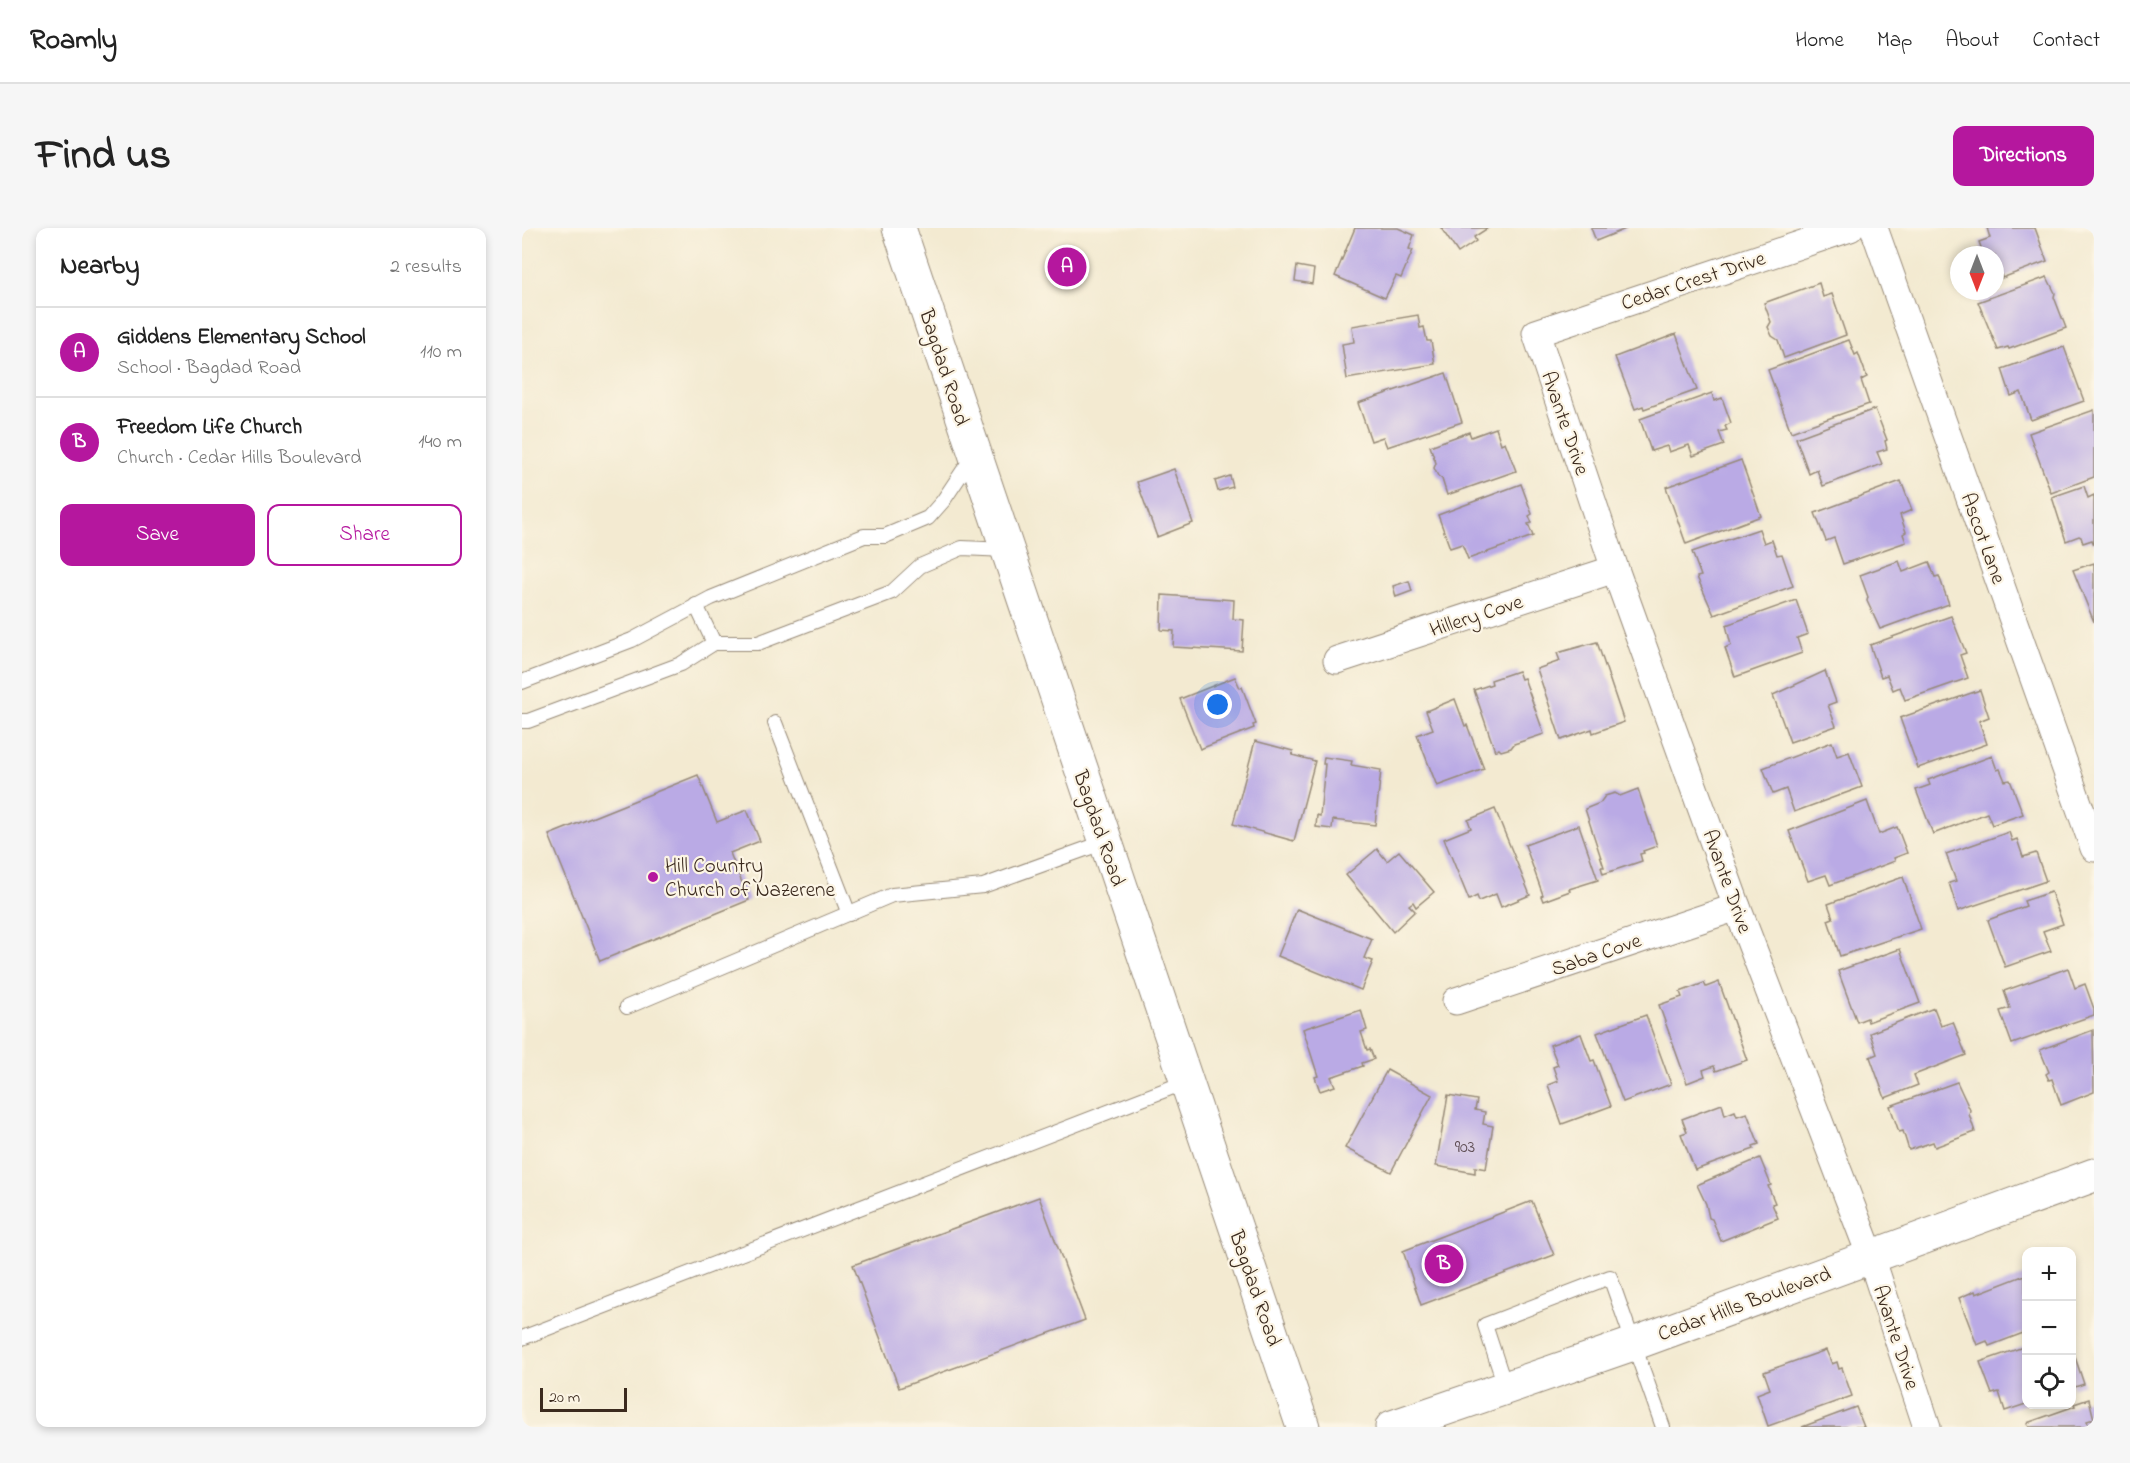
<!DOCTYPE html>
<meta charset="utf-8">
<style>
body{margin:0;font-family:"Indie Flower",sans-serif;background:#f6f6f6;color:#222}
.controls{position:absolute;right:18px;bottom:18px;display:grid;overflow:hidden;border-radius:12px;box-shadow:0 3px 9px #0003}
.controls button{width:54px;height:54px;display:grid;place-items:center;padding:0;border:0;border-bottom:2px solid #e0e0e0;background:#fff;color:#222;font:30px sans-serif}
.compass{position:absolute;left:1428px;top:18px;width:54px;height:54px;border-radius:50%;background:#fff;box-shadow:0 3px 9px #0003;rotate:180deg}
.scale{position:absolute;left:18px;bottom:15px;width:87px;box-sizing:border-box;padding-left:6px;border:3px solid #3b2a1e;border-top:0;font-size:16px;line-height:21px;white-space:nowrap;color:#3b2a1e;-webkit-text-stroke:4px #fcf5e5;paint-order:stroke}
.you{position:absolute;left:696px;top:477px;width:21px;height:21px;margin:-15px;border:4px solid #fff;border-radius:50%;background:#1a73e8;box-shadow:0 0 0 9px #1a73e833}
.badge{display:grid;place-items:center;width:39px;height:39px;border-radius:50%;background:#b5179e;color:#fff;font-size:20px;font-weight:700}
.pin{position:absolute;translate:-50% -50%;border:3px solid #fff;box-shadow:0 2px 6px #0006}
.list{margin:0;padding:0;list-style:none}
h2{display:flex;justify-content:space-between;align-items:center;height:78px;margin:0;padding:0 24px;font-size:26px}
h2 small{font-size:20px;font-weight:400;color:#767676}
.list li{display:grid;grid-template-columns:39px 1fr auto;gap:18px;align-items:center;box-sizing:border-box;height:90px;padding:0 24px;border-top:2px solid #e0e0e0}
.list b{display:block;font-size:22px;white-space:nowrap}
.list p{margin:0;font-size:20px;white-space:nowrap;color:#767676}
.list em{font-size:20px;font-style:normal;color:#767676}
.actions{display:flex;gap:12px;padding:18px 24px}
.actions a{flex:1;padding:14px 0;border:2px solid #b5179e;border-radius:12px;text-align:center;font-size:21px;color:#b5179e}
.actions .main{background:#b5179e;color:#fff}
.icon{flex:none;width:33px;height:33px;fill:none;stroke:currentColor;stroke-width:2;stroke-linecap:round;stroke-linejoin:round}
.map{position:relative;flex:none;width:1572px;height:1199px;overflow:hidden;border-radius:12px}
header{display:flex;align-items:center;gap:36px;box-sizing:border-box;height:84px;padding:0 30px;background:#fff;border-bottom:2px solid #e0e0e0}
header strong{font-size:28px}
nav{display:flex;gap:33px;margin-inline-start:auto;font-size:21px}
.intro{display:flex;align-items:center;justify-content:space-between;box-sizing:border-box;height:144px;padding:0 36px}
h1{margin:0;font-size:42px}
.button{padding:15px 27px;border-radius:12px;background:#b5179e;color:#fff;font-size:21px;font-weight:700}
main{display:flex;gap:36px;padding:0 36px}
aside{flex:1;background:#fff;border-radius:12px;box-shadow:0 3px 9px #0003}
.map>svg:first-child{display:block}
.building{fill:#baaae5}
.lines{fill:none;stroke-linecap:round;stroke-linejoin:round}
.service-casing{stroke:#978a78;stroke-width:16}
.minor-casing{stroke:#978a78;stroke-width:29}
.tertiary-casing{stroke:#978a78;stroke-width:35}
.secondary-casing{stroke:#978a78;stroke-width:35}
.service{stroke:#fff;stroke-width:14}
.minor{stroke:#fff;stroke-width:27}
.tertiary{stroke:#fff;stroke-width:33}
.secondary{stroke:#fff;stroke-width:33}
.poi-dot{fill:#b5179e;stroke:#fcf5e5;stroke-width:2}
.labels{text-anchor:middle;stroke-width:4.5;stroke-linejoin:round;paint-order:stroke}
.number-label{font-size:18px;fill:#5b4a50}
.street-label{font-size:21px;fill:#3b2a1e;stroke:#fcf5e5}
.poi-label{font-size:21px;fill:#3b2a1e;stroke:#fcf5e5;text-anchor:start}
</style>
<header>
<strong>Roamly</strong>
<nav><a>Home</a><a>Map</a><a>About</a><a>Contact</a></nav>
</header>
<div class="intro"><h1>Find us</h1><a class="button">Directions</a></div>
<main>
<aside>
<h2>Nearby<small>2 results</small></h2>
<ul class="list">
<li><span class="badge">A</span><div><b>Giddens Elementary School</b><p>School · Bagdad Road</p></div><em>110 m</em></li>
<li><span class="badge">B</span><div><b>Freedom Life Church</b><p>Church · Cedar Hills Boulevard</p></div><em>140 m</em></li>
</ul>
<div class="actions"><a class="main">Save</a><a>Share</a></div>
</aside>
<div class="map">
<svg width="1572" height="1199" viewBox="0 0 1572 1199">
<rect width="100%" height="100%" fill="#fcf5e5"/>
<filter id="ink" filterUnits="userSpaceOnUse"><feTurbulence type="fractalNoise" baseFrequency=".0167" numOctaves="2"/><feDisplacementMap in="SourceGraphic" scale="12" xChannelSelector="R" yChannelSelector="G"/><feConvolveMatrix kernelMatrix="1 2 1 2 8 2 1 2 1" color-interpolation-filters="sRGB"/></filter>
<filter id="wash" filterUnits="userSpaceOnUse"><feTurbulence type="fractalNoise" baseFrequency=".008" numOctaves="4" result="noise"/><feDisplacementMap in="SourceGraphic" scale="24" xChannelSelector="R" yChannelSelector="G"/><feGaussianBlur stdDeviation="1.35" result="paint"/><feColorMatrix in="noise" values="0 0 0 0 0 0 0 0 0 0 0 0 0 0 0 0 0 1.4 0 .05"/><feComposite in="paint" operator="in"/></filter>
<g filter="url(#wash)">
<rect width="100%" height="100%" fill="#f3ead1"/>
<g id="blocks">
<!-- building -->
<g class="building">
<path d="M833 0H876L892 7 887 21 891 22 879 50 874 48 863 70 813 48Z"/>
<path d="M919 0H966L952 9 954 13 936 25Z"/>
<path d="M1069 0H1106L1074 13Z"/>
<path d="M1465 0H1513L1525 33 1480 50 1479 46 1473 48V27H1446L1460 22 1457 14 1468 10Z"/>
<path d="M775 38 792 41 790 56 773 53Z"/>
<path d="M1525 49 1533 65 1532 69 1544 100 1487 121 1486 119 1476 122 1456 74Z"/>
<path d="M1297 55 1301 69 1310 66 1324 107 1262 130 1256 112 1250 108 1246 99 1249 94 1242 75Z"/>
<path d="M896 87 898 100 902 99 905 113H909L913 136 825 151 820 116 832 114 830 98Z"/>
<path d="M1154 106 1175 162 1122 181 1121 178 1113 181 1093 129Z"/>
<path d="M1327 112 1333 127 1336 125 1345 149 1339 152 1347 176 1269 204 1246 142Z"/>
<path d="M1542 119 1562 173 1509 192 1499 164 1489 168 1480 141Z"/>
<path d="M924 145 940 194 865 219 861 209 849 213 836 175Z"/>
<path d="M1190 165 1192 173 1200 170 1209 195 1203 198 1205 202 1197 204 1202 217 1171 228 1167 217 1147 224 1145 218 1129 223 1118 191Z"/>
<path d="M1353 181 1365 212 1363 213 1365 221 1355 224 1360 236 1301 258 1295 242 1287 246 1274 210Z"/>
<path d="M1572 182V249L1529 265 1507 205Z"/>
<path d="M974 200 979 216 983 214 994 243 925 267 920 251 916 248 912 240 914 235 908 218 947 204 949 209Z"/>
<path d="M1219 232 1239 288 1164 316 1144 259Z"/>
<path d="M652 241 671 295 635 309 615 254Z"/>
<path d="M708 248 711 259 696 263 693 253Z"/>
<path d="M1379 253 1390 282 1378 287 1384 304 1381 306 1384 314 1321 336 1312 310 1304 313 1293 285Z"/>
<path d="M999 256 1010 286 1007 288 1010 295 1006 296 1011 308 946 331 940 316 928 320 916 287Z"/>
<path d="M1562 258 1566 270 1572 267V317L1570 312 1561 315 1559 309 1557 308 1544 313 1530 269Z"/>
<path d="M1237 301 1242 315 1250 312 1255 327 1260 326 1271 358 1192 387 1175 349 1179 348 1170 324Z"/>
<path d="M1377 333 1381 344 1407 334 1413 349 1417 348 1427 376 1358 401 1345 373 1346 369 1338 347Z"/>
<path d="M1572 335V394L1551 342Z"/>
<path d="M887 353 890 363 874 369 871 358Z"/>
<path d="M640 367 712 372 711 391 722 392 720 423 651 419 652 403 639 402Z"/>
<path d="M1274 372 1286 406 1275 410 1280 425 1213 449 1203 420 1209 417 1204 397Z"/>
<path d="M1429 388 1444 425 1438 427 1446 450 1383 472 1378 459 1371 462 1365 447 1359 449 1348 417Z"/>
<path d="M1075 414 1102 494 1071 505 1070 501 1039 512 1015 441 1038 433 1035 425Z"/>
<path d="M996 443 999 451 1002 450 1022 506 992 516 989 520 979 523 977 521 973 523 952 462 970 456 969 452Z"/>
<path d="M1303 443 1314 474 1306 477 1314 498 1268 514 1251 467Z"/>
<path d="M713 449 718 460 720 459 734 496 731 497 732 500 678 521 658 471Z"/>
<path d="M1458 462 1467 489 1457 493 1465 516 1396 540 1378 490Z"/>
<path d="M933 471 943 498 945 497 962 541 915 558 895 507 911 501 904 483Z"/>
<path d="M733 513 771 523 770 527 793 533 772 613 711 596Z"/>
<path d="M1310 514 1315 528 1327 524 1340 559 1272 584 1264 561 1251 566 1241 540Z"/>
<path d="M1470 528 1475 542 1478 541 1483 553 1488 552 1501 586 1470 597 1465 585 1411 606 1394 562 1408 557 1406 552Z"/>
<path d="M802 529 830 533 829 537 859 542 853 597 811 592 810 601 794 599 795 587 798 588 803 536H801Z"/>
<path d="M176 547 195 594 225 582 238 613 208 625 227 672 78 733 27 607Z"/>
<path d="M1116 561 1135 618 1121 623 1122 625 1118 626 1120 633 1081 646 1079 639H1082L1063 581 1078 575 1083 568 1093 565 1098 568Z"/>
<path d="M1345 573 1357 606 1375 599 1385 625 1372 630 1373 633 1308 657 1304 647 1286 653 1267 603Z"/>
<path d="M973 581 1008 667 979 679 974 666 957 673 955 668 947 672 922 611 949 600 946 592Z"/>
<path d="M1057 597 1076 652 1047 661 1048 663 1021 673 1019 668 1021 667 1003 617Z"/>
<path d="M1487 604 1490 613 1495 611 1501 629 1514 625 1524 653 1436 683 1427 655 1434 653 1424 626Z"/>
<path d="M855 621 865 633 877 623 912 664 894 679 891 674 887 677 893 683 871 704 824 647Z"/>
<path d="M1381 649 1399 701 1318 728 1306 692 1311 690 1306 676Z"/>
<path d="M1529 664 1541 696 1521 703 1529 723 1483 739 1466 692 1504 678 1502 673Z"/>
<path d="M775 681 850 711 842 730 851 733 839 762 756 728Z"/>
<path d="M1378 721 1398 775 1346 794 1345 790 1335 794 1316 743Z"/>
<path d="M1546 740 1553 760 1563 756 1572 781V787L1490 816 1478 783 1488 780 1482 763Z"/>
<path d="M1197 754 1225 832 1194 843 1192 838 1181 842 1183 848 1165 855 1137 777 1160 769 1158 764 1182 755 1184 759Z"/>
<path d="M1412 780 1419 798 1431 794 1444 827 1392 847 1396 857 1363 870 1348 829 1355 826 1348 805Z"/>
<path d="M839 782 845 802 839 804 845 822 848 821 852 831 840 835 841 838 809 849 813 858 798 863 793 849 796 848 781 801Z"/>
<path d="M1124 787 1149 856 1101 874 1075 805Z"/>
<path d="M1571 802 1572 864 1539 877 1530 851 1527 852 1524 846 1527 844 1518 822Z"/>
<path d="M1059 806 1069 833 1072 832 1089 878 1040 896 1026 857 1036 853 1031 839 1036 837 1028 817Z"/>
<path d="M865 842 910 867 869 944 823 920Z"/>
<path d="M1435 854 1448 882 1447 886 1453 904 1413 919 1411 914 1387 922 1381 903 1377 904 1368 878Z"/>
<path d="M926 867 955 872 953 882 963 884 961 896 971 898 964 941 953 939V945L914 938Z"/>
<path d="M1200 876 1203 887 1213 883 1215 888 1225 885 1237 916 1231 918 1232 921 1173 942 1159 906 1165 904 1160 891Z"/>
<path d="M1238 930 1249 957 1246 958 1253 975 1250 976 1256 990 1199 1013 1190 991 1187 990 1184 976 1175 957Z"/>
<path d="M517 969 563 1092 377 1160 331 1037Z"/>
<path d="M1010 973 1032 1027 899 1077 881 1023Z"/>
<path d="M1503 1047 1504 1104 1467 1118 1465 1113 1455 1117 1437 1070 1453 1063 1454 1066Z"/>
<path d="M1504 1118V1176L1483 1183 1477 1164 1470 1166 1458 1134Z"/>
<path d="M1550 1120 1562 1156 1550 1160Z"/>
<path d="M1304 1122 1310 1136 1315 1134 1317 1141 1320 1140 1330 1168 1246 1198 1235 1166 1248 1161 1242 1144Z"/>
<path d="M1567 1171 1572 1191 1565 1193 1567 1199H1507L1505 1195 1553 1178 1552 1176Z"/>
<path d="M1334 1179 1342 1199H1280Z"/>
</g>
</g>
</g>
<g filter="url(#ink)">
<use href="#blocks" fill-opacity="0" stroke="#978a78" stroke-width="1.5"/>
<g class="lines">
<!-- service casing -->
<g class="service-casing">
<g id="service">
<path d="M174 377 192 415"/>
<path d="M0 454 110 412 189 370 342 308H363L406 290 421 273 451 228"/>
<path d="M0 493H6L159 436 192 415H236L370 364 398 338 440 320 484 322"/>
<path d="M253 495 327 686"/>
<path d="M105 779 370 667 461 658 583 614"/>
<path d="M0 1110 664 854"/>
<path d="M984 1161 963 1097 1088 1049 1141 1199"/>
</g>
</g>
<!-- minor casing -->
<g class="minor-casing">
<g id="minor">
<path d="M1328 0 1014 105 1093 341 1215 679 1349 1029 1405 1199"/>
<path d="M1352 0 1572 620"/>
<path d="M815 432 1093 341"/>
<path d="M934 773 1215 679"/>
</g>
</g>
<!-- tertiary casing -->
<g class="tertiary-casing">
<path id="tertiary" d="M870 1199 1111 1116 1572 947"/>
</g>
<!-- secondary casing -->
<g class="secondary-casing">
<path id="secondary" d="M377 0 781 1199"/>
</g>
<!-- service -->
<use href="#service" class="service"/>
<!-- minor -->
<use href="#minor" class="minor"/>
<!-- tertiary -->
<use href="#tertiary" class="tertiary"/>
<!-- secondary -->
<use href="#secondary" class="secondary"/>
</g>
</g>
<!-- markers -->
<circle class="poi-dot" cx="131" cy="649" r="6"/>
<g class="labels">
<!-- number labels -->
<g class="number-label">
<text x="943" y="924">903</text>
</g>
<!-- street labels -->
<g class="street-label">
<text transform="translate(1171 52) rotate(-18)" y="7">Cedar Crest Drive</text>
<text transform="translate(423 139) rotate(72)" y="7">Bagdad Road</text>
<text transform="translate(1044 195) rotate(71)" y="7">Avante Drive</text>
<text transform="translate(1462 310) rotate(70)" y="7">Ascot Lane</text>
<text transform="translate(954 387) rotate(-18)" y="7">Hillery Cove</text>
<text transform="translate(578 600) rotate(71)" y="7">Bagdad Road</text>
<text transform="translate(1206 653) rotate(70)" y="7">Avante Drive</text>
<text transform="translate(1074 726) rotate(-19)" y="7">Saba Cove</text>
<text transform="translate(734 1060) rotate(71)" y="7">Bagdad Road</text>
<text transform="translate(1222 1075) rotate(-20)" y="7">Cedar Hills Boulevard</text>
<text transform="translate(1375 1109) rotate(72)" y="7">Avante Drive</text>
</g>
<!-- poi labels -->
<g class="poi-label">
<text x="143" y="644">Hill Country<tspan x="143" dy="24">Church of Nazerene</tspan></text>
</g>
</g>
</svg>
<div class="controls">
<button>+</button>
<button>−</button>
<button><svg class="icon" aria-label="locate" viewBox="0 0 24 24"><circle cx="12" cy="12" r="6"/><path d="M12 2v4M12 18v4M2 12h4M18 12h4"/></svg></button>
</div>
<svg class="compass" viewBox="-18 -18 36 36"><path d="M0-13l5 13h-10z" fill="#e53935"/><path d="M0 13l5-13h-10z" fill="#767676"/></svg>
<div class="scale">20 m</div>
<div class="you"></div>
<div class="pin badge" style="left:545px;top:39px">A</div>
<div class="pin badge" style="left:922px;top:1036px">B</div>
</div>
</main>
